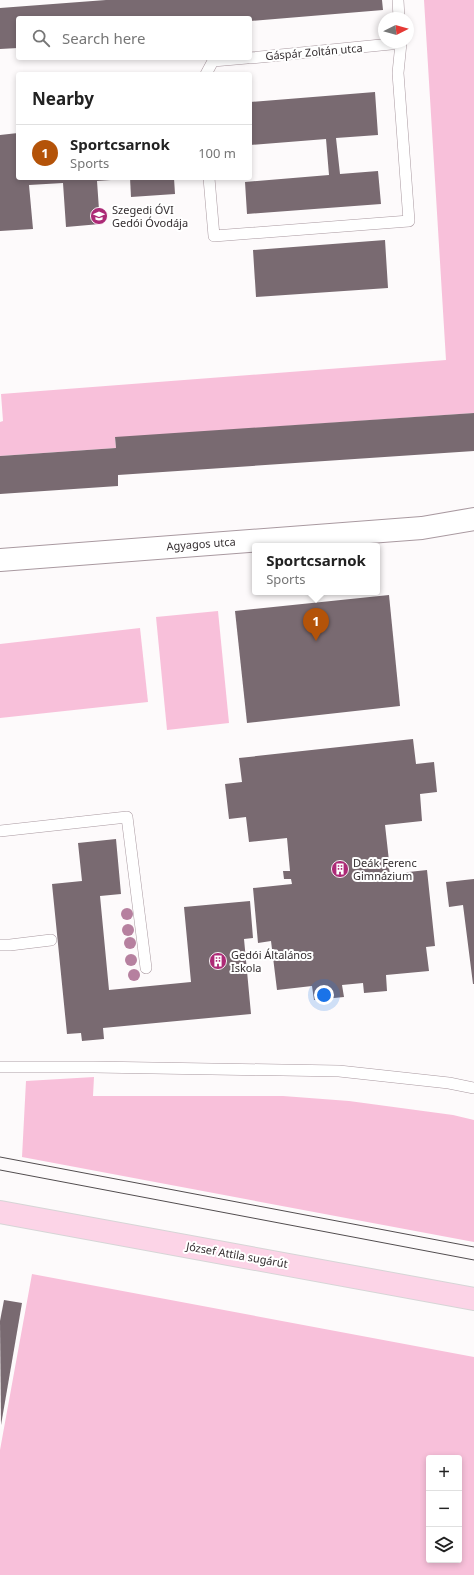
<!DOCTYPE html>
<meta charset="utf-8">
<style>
body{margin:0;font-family:"Noto Sans",sans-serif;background:#f2f2f2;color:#222}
.controls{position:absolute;right:12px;bottom:12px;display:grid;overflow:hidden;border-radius:4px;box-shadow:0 2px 6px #0003}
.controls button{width:36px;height:36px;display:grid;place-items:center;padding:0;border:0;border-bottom:1px solid #e0e0e0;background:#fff;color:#222;font:20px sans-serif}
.compass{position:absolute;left:378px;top:12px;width:36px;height:36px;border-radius:50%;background:#fff;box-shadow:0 2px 6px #0003;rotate:85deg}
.you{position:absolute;left:324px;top:995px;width:14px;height:14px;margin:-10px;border:3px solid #fff;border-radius:50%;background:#1a73e8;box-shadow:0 0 0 6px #1a73e833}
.badge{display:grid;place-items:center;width:26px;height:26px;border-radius:50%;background:#b45309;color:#fff;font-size:13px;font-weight:700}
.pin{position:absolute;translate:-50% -33px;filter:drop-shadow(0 1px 2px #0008)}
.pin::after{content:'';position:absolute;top:21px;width:14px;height:12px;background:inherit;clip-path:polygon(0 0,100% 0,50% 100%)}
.popup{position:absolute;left:252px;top:543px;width:128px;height:52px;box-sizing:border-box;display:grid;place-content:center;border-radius:4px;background:#fff;filter:drop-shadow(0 1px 3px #0005);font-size:13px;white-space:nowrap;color:#767676}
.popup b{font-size:15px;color:#222}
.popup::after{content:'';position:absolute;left:50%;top:100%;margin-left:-8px;border:8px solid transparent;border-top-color:#fff}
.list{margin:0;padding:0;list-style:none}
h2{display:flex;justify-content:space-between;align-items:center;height:52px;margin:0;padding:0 16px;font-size:17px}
h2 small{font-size:13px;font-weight:400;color:#767676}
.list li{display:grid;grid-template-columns:26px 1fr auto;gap:12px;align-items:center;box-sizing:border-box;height:56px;padding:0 16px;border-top:1px solid #e0e0e0}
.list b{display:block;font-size:15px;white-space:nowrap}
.list p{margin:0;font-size:13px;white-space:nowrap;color:#767676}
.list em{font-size:13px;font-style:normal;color:#767676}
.icon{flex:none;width:22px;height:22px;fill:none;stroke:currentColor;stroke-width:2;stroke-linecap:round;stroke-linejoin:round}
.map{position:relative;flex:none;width:474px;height:1575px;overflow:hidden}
.search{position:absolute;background:#fff;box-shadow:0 2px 6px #0003;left:16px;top:16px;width:236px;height:44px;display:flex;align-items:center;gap:10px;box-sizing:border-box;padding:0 14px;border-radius:4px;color:#767676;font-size:15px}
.panel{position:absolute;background:#fff;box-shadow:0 2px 6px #0003;left:16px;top:72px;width:236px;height:108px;border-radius:4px}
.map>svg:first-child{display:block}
.green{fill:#f8c0da;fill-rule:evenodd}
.building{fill:#796a71}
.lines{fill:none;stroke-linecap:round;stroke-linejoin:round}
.lane-casing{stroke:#a999a0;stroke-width:12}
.street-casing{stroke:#a999a0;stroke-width:24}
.primary-casing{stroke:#d6d5d6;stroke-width:24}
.lane{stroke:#fff;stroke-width:11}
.street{stroke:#fff;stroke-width:22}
.primary{stroke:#fcd4e7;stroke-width:22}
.tram{stroke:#524d4f;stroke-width:1}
.tree{fill:#b6809f}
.labels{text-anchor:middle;stroke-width:4;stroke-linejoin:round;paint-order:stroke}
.street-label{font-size:11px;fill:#342e30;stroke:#fff}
.poi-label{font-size:11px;fill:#342e30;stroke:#fff;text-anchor:start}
</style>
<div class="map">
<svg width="474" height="1575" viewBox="0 0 474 1575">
<rect width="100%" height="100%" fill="#fdfafb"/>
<!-- green -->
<g class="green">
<path d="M424 0H474V413L115 438 116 448 0 456V422L3 421 1 394 446 360Z"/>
<path d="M218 611 229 723 167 730 156 617Z"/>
<path d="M140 628 148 702 0 718V644Z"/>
<path d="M94 1077 93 1096H283L349 1101 453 1115 474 1120V1242L22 1157 26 1081Z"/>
<path d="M32 1274 474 1357V1575H0V1450ZM429 1458H459V1560H429Z"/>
</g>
<!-- building -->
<g class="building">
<path d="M106 0H382L383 10 250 21V18H18V48L0 49V8Z"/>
<path d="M375 92 378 135 336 138 340 174 378 171 381 204 247 214 245 182 329 175 326 139 250 145V102Z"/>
<path d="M18 133V178H125V179L97 181 100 224 66 227 63 183 29 185 33 229 0 231V135Z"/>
<path d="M130 178H174L175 194 131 197Z"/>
<path d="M385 240 388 288 256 297 253 250Z"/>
<path d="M474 413V451L118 475V486L0 494V456L116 448 115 437Z"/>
<path d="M389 595 400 706 247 723 235 611Z"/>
<path d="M413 739 416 764 434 762 437 792 420 794 422 821 385 825 389 861 394 860 395 864V867L389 868 390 874 427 870 435 946 426 947 429 971 386 975 387 991 364 993 363 983 342 985 344 997 314 1000 312 986 277 990 271 941 258 943 253 888 292 884 291 879H284L283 871H290L287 838 249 842 246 817 229 819 225 784 242 782 239 758Z"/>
<path d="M116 839 121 894 100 896 109 990 191 982 184 907 250 901 253 938 244 939 251 1014 103 1028 104 1039 82 1041 81 1033 67 1034 52 884 82 881 78 843Z"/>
<path d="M474 879V984H473L463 905 449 907 446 882Z"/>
<path d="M4 1300 22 1303 1 1425 0 1321Z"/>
</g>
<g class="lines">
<!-- lane casing -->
<g class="lane-casing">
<g id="lane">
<path d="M398 0 399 18"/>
<path d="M250 58 401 43V42"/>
<path d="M206 74 213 61 247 58"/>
<path d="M209 178 214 236 409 221 398 73 401 43"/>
<path d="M0 831 127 817 146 968"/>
<path d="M0 945H10L51 940"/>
<path d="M0 1067H94L339 1071 449 1083 474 1088"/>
</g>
</g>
<!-- street casing -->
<g class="street-casing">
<path id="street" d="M0 560 422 528 474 519"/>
</g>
<!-- primary casing -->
<g class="primary-casing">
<path id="primary" d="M0 1212 474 1299"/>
</g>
<!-- lane -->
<use href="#lane" class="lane"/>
<!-- street -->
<use href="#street" class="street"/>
<!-- primary -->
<use href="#primary" class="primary"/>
<!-- tram -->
<g class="tram">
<path d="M0 1157 474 1247"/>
<path d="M0 1170 474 1260"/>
</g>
</g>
<!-- trees -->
<g class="tree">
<circle cx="127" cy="914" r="6"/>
<circle cx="128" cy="930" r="6"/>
<circle cx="130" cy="943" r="6"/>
<circle cx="131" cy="960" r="6"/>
<circle cx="134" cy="975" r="6"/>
</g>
<!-- icons -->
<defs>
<g id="school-disc" transform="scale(0.9)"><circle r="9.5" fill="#ac2a76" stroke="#fff"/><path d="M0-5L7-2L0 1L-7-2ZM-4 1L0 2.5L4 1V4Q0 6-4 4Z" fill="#fff"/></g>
<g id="building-disc" transform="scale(0.9)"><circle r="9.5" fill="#ac2a76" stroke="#fff"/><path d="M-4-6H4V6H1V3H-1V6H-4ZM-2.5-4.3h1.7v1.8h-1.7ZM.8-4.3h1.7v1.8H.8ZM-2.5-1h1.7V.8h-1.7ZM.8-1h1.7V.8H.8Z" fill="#fff"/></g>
</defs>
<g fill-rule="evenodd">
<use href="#school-disc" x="99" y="216"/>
<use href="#building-disc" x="340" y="869"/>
<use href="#building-disc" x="218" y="961"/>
</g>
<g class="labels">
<!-- street labels -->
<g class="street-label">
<text transform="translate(314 52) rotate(-5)" y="4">Gáspár Zoltán utca</text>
<text transform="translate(201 544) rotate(-4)" y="4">Agyagos utca</text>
<text transform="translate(237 1255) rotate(10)" y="4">József Attila sugárút</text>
</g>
<!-- poi labels -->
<g class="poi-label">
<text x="112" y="214">Szegedi ÓVI<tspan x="112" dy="13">Gedói Óvodája</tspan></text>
<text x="353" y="867">Deák Ferenc<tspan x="353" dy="13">Gimnázium</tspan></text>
<text x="231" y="959">Gedói Általános<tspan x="231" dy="13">Iskola</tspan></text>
</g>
</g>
</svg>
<div class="controls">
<button>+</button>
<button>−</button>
<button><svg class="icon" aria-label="layers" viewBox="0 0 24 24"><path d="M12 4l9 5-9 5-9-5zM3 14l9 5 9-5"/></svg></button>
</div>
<svg class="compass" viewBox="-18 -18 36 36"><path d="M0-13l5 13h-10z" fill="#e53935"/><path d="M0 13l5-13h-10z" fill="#767676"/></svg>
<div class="you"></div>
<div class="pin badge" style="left:316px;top:641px">1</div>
<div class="popup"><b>Sportcsarnok</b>Sports</div>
<div class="search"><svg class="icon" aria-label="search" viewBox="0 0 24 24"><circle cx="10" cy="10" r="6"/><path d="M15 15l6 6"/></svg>Search here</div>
<section class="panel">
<h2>Nearby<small></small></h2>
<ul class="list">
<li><span class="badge">1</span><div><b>Sportcsarnok</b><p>Sports</p></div><em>100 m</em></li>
</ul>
</section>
</div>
